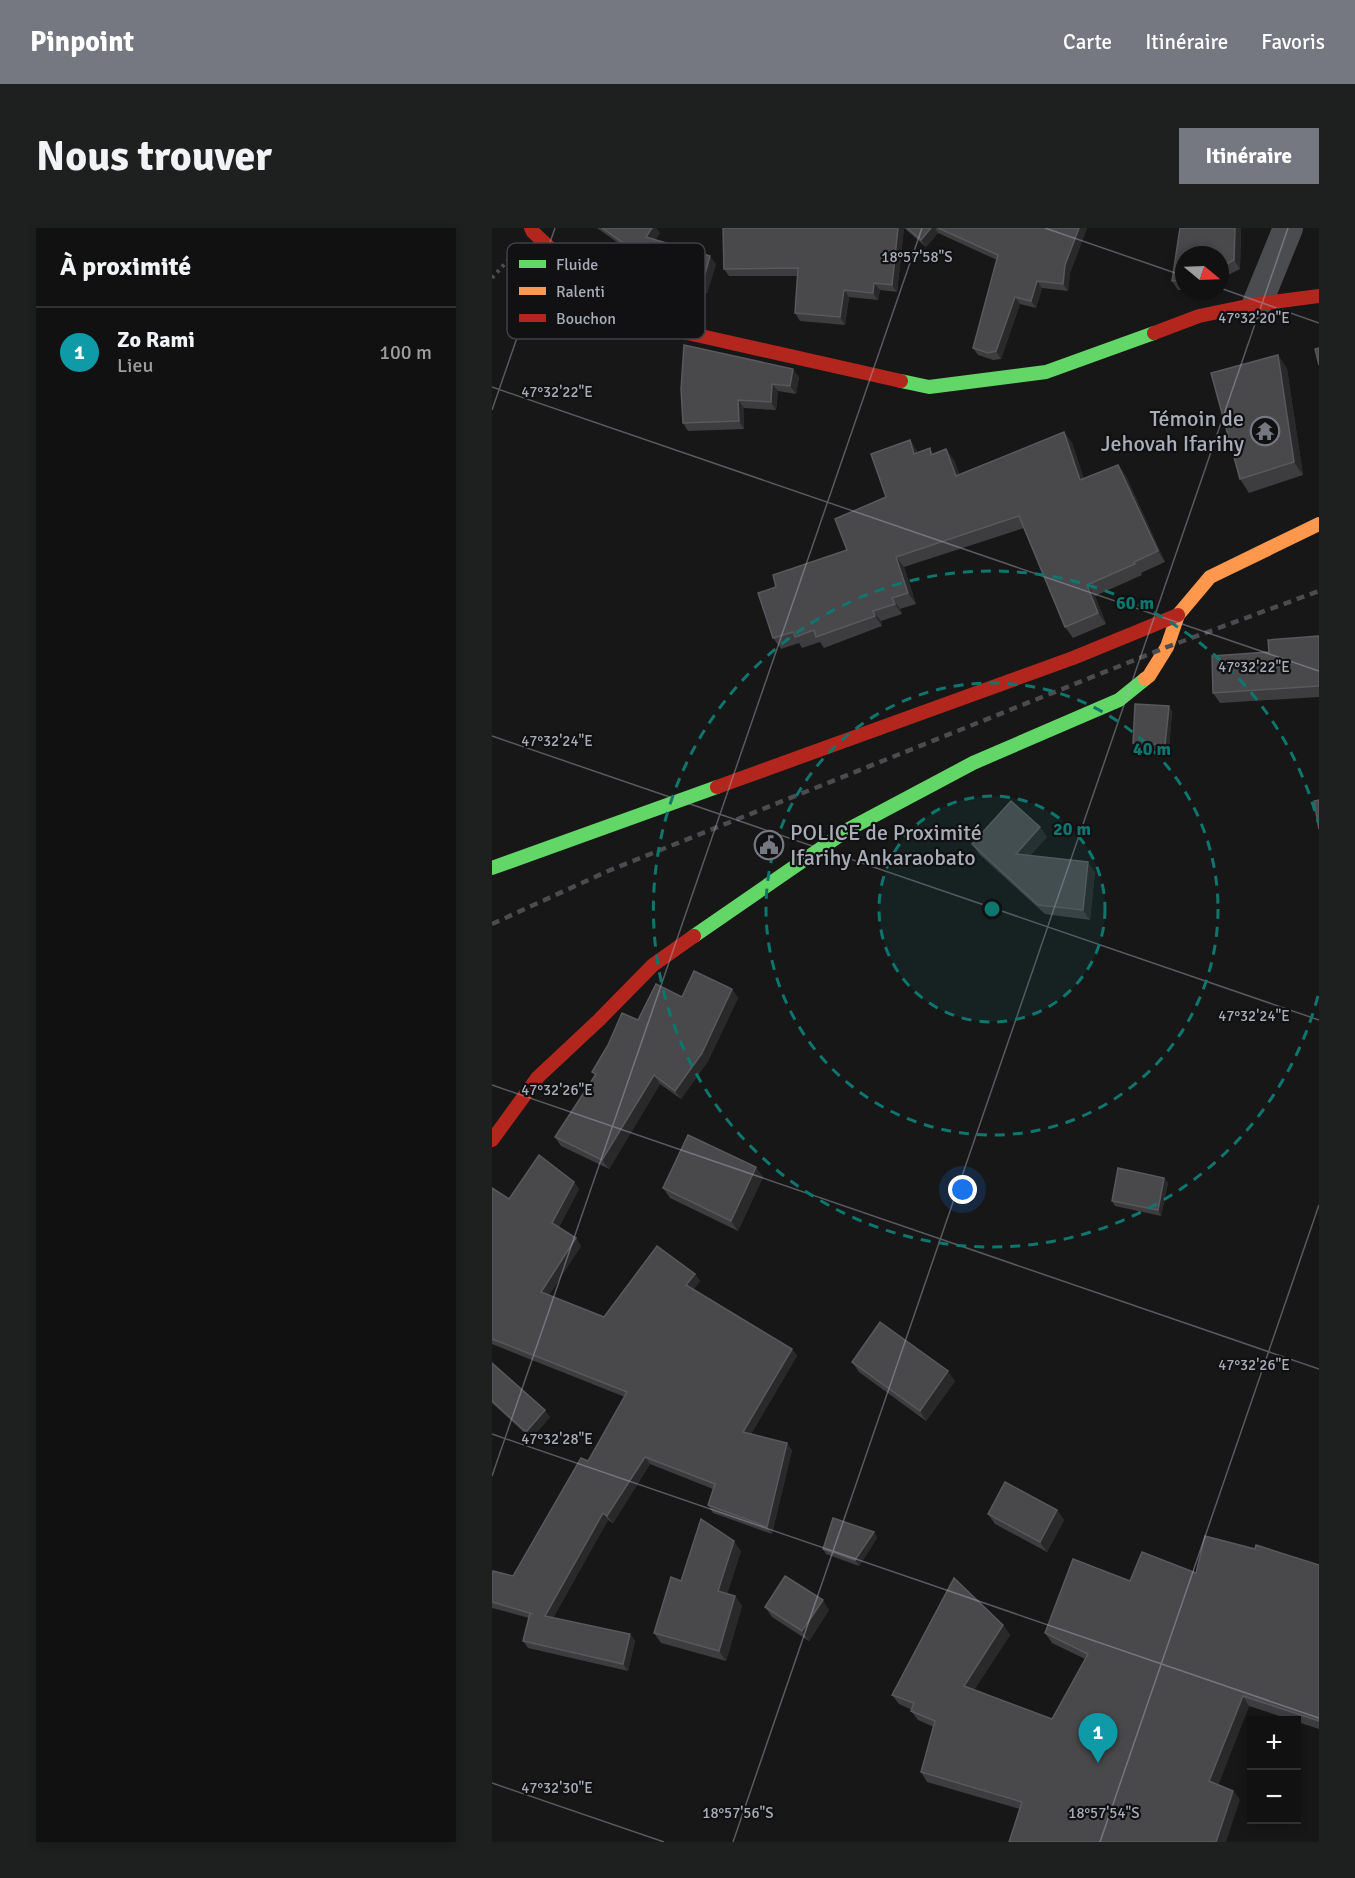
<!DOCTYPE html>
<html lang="fr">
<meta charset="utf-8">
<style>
body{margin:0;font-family:Signika,sans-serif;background:#1e1f1f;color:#f1f3f6}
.controls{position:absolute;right:18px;bottom:18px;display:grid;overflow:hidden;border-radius:0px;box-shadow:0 3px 9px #0003}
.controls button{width:54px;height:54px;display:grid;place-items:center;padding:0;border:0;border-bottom:2px solid #303131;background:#111;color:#f1f3f6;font:30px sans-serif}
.compass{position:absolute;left:683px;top:18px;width:54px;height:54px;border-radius:50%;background:#111;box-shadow:0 3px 9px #0003;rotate:109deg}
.you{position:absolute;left:471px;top:962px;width:21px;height:21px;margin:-15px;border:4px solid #fff;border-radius:50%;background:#1a73e8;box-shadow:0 0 0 9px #1a73e833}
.badge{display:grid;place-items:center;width:39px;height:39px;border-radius:50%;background:#757880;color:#fff;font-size:20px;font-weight:700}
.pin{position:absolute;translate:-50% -50px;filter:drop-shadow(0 2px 3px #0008)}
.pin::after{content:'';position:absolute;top:32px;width:21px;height:18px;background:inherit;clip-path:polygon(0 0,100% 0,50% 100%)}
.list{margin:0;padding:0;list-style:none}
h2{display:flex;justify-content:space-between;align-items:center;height:78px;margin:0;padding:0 24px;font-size:26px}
h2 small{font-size:20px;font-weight:400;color:#9c9d9f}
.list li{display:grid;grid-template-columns:39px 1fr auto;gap:18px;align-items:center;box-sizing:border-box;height:90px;padding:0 24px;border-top:2px solid #303131}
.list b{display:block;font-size:22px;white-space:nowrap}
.list p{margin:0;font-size:20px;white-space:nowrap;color:#9c9d9f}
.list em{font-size:20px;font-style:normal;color:#9c9d9f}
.map{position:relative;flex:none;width:827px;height:1614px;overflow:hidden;border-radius:0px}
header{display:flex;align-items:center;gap:36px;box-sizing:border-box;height:84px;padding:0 30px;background:#757880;color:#fff}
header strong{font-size:28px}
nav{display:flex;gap:33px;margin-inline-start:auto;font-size:21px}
.intro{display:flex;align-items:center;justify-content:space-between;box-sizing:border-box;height:144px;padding:0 36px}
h1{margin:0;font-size:42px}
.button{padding:15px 27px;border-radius:0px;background:#757880;color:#fff;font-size:21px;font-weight:700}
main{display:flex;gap:36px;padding:0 36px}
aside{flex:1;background:#111;border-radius:0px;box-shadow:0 3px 9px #0003}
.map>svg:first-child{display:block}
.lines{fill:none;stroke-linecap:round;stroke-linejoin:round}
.path{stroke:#4d4e52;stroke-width:4;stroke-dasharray:3 4.5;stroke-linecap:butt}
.street{stroke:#4b4c50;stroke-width:30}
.fast{stroke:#63d668;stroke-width:14}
.slow{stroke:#ff974d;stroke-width:14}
.jam{stroke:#b3261e;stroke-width:14}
.rail{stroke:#4b4c4f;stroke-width:4.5;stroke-dasharray:8 6;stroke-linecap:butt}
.wall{fill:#3d3d3f}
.shaded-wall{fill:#29292a}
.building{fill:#49494c;stroke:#58595d;stroke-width:1.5}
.ticks{fill:none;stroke:#a8adb8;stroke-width:1.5;stroke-opacity:0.45}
.ring{fill:none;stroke:#0f766e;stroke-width:3;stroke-dasharray:10 8}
.labels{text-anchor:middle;stroke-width:4.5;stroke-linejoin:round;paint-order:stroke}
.poi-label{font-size:22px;fill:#a8adb8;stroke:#111113;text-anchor:end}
.key{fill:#111113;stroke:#3e4045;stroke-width:1.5}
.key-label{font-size:16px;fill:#a8adb8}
.ticks-label{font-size:15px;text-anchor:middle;fill:#a8adb8;stroke:#111113;stroke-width:4.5;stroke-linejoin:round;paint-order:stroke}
.centre{fill:#0f766e;stroke:#111113;stroke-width:3}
.ring-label{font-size:18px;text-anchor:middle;font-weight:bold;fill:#0f766e;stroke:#111113;stroke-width:4.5;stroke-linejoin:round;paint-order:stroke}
</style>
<header>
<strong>Pinpoint</strong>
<nav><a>Carte</a><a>Itinéraire</a><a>Favoris</a></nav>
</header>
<div class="intro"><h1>Nous trouver</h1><a class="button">Itinéraire</a></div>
<main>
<aside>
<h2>À proximité<small></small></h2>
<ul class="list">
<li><span class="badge" style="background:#0f9aa8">1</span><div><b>Zo Rami</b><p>Lieu</p></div><em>100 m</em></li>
</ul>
</aside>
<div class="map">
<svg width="827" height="1614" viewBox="0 0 827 1614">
<rect width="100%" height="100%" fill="#171717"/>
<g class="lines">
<!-- path -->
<path class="path" d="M0 50 18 30"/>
<!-- street -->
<path class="street" d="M765 76 796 0"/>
<!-- fast -->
<g class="fast">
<path d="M409 153 437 159 554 144 662 105"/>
<path d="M0 640 225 559"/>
<path d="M202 708 357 601 481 535 627 472 653 451"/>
</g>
<!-- slow -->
<path class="slow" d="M653 451 657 448 675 419 686 387 718 349 827 296"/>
<!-- jam -->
<g class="jam">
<path d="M39 0 41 4 96 56 191 104 409 153"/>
<path d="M662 105 707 88 765 76 827 68"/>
<path d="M225 559 581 430 686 387"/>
<path d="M0 912 46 849 107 792 161 737 202 708"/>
</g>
<!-- rail -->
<path class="rail" d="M0 696 116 643 675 419 827 363"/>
</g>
<!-- wall -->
<g class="wall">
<path d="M105 0H164L168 5 163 12 224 36 215 65 184 56Z"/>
<path d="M231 0H595L578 45 576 63 550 60 544 80 528 76 509 131 501 132 486 127 481 120 505 32 446 5 434 19 412 0 405 64 388 62 386 72 357 69 353 97 308 93 303 85 306 48H237L232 41Z"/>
<path d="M688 0H749L748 41 728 51V27H692V62H686L680 53Z"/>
<path d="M786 127 795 141 811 247 757 265 748 251Z"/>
<path d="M307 149 304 166 286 163 284 182 252 180V201L196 203 191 195 189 161Z"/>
<path d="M572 204 580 215 592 251 626 237 634 248 673 334 649 345 650 347 603 368 614 396 581 410 573 399 532 300 412 339 424 376 408 381 410 386 389 393 390 398 332 420 328 414 310 420 307 415 289 421 281 410 284 359 355 322 394 269 418 212 426 225 438 220 441 226 462 232 467 246Z"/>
<path d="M827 408V469L728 475 721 465 777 424Z"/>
<path d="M680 483 677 522 644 520 641 515Z"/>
<path d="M548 599 555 609 538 627 603 644 598 692 553 686 487 626 480 616Z"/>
<path d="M240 761 246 770 216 833 189 871 168 856 117 941 69 918 63 909 103 847 100 844 146 792 190 769Z"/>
<path d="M271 949 246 1003 178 970 171 960Z"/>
<path d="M672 950 676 955 669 988 623 978 620 973Z"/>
<path d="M82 954 87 961 67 999 84 1010 89 1018 57 1067 112 1089 203 1046 208 1053 201 1062 300 1121 305 1128 259 1206 300 1222 280 1306 221 1285 216 1277 221 1261 158 1236 121 1295 116 1292 61 1390 138 1406 143 1413 136 1443 36 1420 31 1413 37 1390 0 1380V1348H21L96 1233 133 1169 0 1116V960L17 971Z"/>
<path d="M360 1134 463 1153 434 1193 367 1144Z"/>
<path d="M0 1135 58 1189 39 1211 0 1175Z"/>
<path d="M565 1282 572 1292 555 1324 503 1296 496 1286Z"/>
<path d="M382 1304 385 1310 367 1338 334 1326 331 1321Z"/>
<path d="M763 1321 827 1337V1501L757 1478 726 1557 741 1563 748 1572 528 1581 435 1554 429 1544 442 1499 426 1492 419 1483 420 1482 407 1476 400 1467 511 1397 518 1407 482 1462 560 1491 593 1431 560 1415 553 1405 638 1353 704 1345Z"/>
<path d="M249 1323 235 1366 243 1368 250 1378 234 1433 169 1415 162 1405 189 1353Z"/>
<path d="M273 1379 337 1382 317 1413 280 1389Z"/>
</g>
<!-- shaded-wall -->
<g class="shaded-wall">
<path d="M160 0H164L168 5 160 17 154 9Z"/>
<path d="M406 0H412L405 64 400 57Z"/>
<path d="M439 0H443L446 5 434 19 429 12Z"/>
<path d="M587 0H595L578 45 576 63 571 56 573 37Z"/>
<path d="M743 0H749L748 41 742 32Z"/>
<path d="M218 28 224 36 215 65 210 57Z"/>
<path d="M545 53 550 60 544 80 539 73Z"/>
<path d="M382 55 388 62 386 72 381 65Z"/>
<path d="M352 62 357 69 353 97 348 89Z"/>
<path d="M523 69 528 76 509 131 504 123Z"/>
<path d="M786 127 795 141 811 247 802 234Z"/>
<path d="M301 141 307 149 304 166 298 158Z"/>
<path d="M280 156 286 163 284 182 279 174Z"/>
<path d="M246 172 252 180V201L247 193Z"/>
<path d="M572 204 580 215 596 263 588 252Z"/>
<path d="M418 212 425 223 430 237 422 226Z"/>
<path d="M454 221 462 232 471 258 464 248Z"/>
<path d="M626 237 634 248 673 334 666 323Z"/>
<path d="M404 329 412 339 424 376 416 365Z"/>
<path d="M595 357 603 368 614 396 606 385Z"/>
<path d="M400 370 408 381 410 386 403 376Z"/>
<path d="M381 383 389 393 390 398 383 388Z"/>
<path d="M677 478 680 483 677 522 673 517Z"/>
<path d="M548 599 555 609 531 636 524 626Z"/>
<path d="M596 634 603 644 598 692 591 682Z"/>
<path d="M240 761 246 770 216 833 189 871 183 863Z"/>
<path d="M162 847 168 856 117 941 110 932Z"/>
<path d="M264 939 271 949 246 1003 239 993Z"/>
<path d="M672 950 676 955 669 988 666 982Z"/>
<path d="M82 954 87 961 65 1002 60 995Z"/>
<path d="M84 1010 89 1018 54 1071 49 1064Z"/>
<path d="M203 1046 208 1053 199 1065 194 1057Z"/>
<path d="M300 1121 305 1128 256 1211 251 1204Z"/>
<path d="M456 1143 463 1153 434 1193 428 1183Z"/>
<path d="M53 1182 58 1189 39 1211 34 1204Z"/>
<path d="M295 1215 300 1222 280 1306 275 1299Z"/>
<path d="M153 1229 158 1236 121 1295 115 1288Z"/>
<path d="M565 1282 572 1292 555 1324 548 1314Z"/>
<path d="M111 1285 116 1292 58 1395 53 1388Z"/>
<path d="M382 1304 385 1310 367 1338 363 1332Z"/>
<path d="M242 1313 249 1323 233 1373 226 1363Z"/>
<path d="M243 1368 250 1378 234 1433 227 1423Z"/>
<path d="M331 1372 337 1382 317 1413 310 1403Z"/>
<path d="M511 1397 518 1407 478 1468 472 1458Z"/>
<path d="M138 1406 143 1413 136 1443 131 1436Z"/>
<path d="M751 1468 757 1478 724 1563 717 1553Z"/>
<path d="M741 1563 748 1572 734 1614H724Z"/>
</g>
<!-- building -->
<g class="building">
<path d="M110 0H160L154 9 218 28 210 57 179 48Z"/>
<path d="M231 0H406L400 57 382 55 381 65 352 62 348 89 303 85 306 40 232 41Z"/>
<path d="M415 0H439L429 12Z"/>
<path d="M446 0H587L573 37 571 56 545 53 539 73 523 69 504 123 496 125 481 120 506 27Z"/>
<path d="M688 0H743L742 32 728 39V27H692V52L680 53Z"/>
<path d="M192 117 301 141 298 158 280 156 279 174 246 172 247 193 191 195 189 161Z"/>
<path d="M827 120V137L823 121Z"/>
<path d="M786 127 802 234 748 251 719 145Z"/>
<path d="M572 204 588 252 626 237 666 323 642 334 643 336 595 357 606 385 573 399 527 288 404 329 416 365 400 370 403 376 381 383 383 388 324 409 322 402 303 409 301 404 281 410 266 365 284 359 281 347 355 322 343 291 394 269 379 226 418 212 422 226 438 220 439 227 454 221 464 248Z"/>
<path d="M827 408V458L721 465 720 428 777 424 776 412Z"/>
<path d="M643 476 677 478 673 517 641 515Z"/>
<path d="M827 572V601L822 573Z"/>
<path d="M519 573 548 599 524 626 596 634 591 682 546 677 480 616Z"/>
<path d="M202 743 240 761 210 825 183 863 162 847 110 932 63 909 104 846 100 844 116 817 130 785 146 792 164 756 190 769Z"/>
<path d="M196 907 264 939 239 993 171 960Z"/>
<path d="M47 927 82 954 60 995 84 1010 49 1064 112 1089 165 1018 203 1046 194 1057 300 1121 251 1204 295 1215 275 1299 216 1277 223 1256 153 1229 115 1288 111 1285 53 1388 138 1406 131 1436 31 1413 38 1385 41 1386 0 1374V1348L1 1343 21 1348 89 1230 96 1233 135 1164 0 1111V960L17 971Z"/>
<path d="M626 940 672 950 666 982 620 973Z"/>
<path d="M388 1094 456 1143 428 1183 360 1134Z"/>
<path d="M0 1135 53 1182 34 1204 0 1173Z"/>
<path d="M513 1254 565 1282 548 1314 496 1286Z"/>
<path d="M341 1290 382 1304 363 1332 331 1321Z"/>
<path d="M209 1291 242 1313 226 1363 243 1368 227 1423 162 1405 179 1349 189 1353Z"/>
<path d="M713 1308 763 1321 764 1317 827 1337V1493L751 1468 717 1553 741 1563 724 1614H517L530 1574 429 1544 443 1493 419 1483 422 1475 400 1467 462 1350 511 1397 472 1458 560 1491 596 1426 553 1405 581 1331 638 1353 650 1324 704 1345Z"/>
<path d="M293 1348 331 1372 310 1403 273 1379Z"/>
</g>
<!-- ticks -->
<path class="ticks" d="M553 0 692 48M728 60 827 95M0 159 827 443M0 182 63 0M0 508 827 792M0 857 827 1141M0 1206 827 1490M0 1248 430 0M0 1555 172 1614M241 1614 796 0M608 1614 827 977"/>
<!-- distance rings -->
<circle cx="500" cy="681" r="113" fill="#0f766e" fill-opacity=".12"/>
<g class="ring">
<circle cx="500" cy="681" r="113"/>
<circle cx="500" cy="681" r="226"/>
<path d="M826 768A338 338 0 1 1 826 594"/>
</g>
<!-- icons -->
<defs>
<g id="temple-ring" transform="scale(1.5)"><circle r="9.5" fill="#111113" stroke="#757880" stroke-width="1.5"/><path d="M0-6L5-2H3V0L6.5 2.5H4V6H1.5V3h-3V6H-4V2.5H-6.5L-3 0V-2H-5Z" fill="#757880"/></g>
<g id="civic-ring" transform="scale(1.5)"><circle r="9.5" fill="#111113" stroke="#757880" stroke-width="1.5"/><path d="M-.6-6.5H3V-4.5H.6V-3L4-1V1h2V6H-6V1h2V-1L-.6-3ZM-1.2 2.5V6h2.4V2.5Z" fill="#757880"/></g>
</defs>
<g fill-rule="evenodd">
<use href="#temple-ring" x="773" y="203"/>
<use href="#civic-ring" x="277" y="617"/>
</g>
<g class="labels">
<!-- poi labels -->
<g class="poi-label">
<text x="752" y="198">Témoin de<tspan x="752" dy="25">Jehovah Ifarihy</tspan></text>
<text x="298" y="612" text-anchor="start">POLICE de Proximité<tspan x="298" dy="25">Ifarihy Ankaraobato</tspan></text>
</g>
</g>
<!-- legend -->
<rect x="15" y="15" width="198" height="96" rx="9" class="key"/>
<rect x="27" y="32" width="27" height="8" fill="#63d668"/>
<rect x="27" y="59" width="27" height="8" fill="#ff974d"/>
<rect x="27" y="86" width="27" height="8" fill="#b3261e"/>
<g class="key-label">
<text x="64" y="42">Fluide</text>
<text x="64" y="69">Ralenti</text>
<text x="64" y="96">Bouchon</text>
</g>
<g class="ticks-label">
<text x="425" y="34">18°57'58"S</text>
<text x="762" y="95">47°32'20"E</text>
<text x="65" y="169">47°32'22"E</text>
<text x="762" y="444">47°32'22"E</text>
<text x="65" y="518">47°32'24"E</text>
<text x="762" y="793">47°32'24"E</text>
<text x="65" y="867">47°32'26"E</text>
<text x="762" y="1142">47°32'26"E</text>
<text x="65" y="1216">47°32'28"E</text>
<text x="65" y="1565">47°32'30"E</text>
<text x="246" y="1590">18°57'56"S</text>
<text x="612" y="1590">18°57'54"S</text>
</g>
<circle cx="500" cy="681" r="9" class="centre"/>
<g class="ring-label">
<text x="643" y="381">60 m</text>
<text x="660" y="527">40 m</text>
<text x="580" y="607">20 m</text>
</g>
</svg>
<div class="controls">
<button>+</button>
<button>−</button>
</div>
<svg class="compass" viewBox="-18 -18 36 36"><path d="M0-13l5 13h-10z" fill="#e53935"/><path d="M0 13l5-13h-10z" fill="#9c9d9f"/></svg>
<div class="you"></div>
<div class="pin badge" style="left:606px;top:1535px;background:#0f9aa8">1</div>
</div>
</main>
